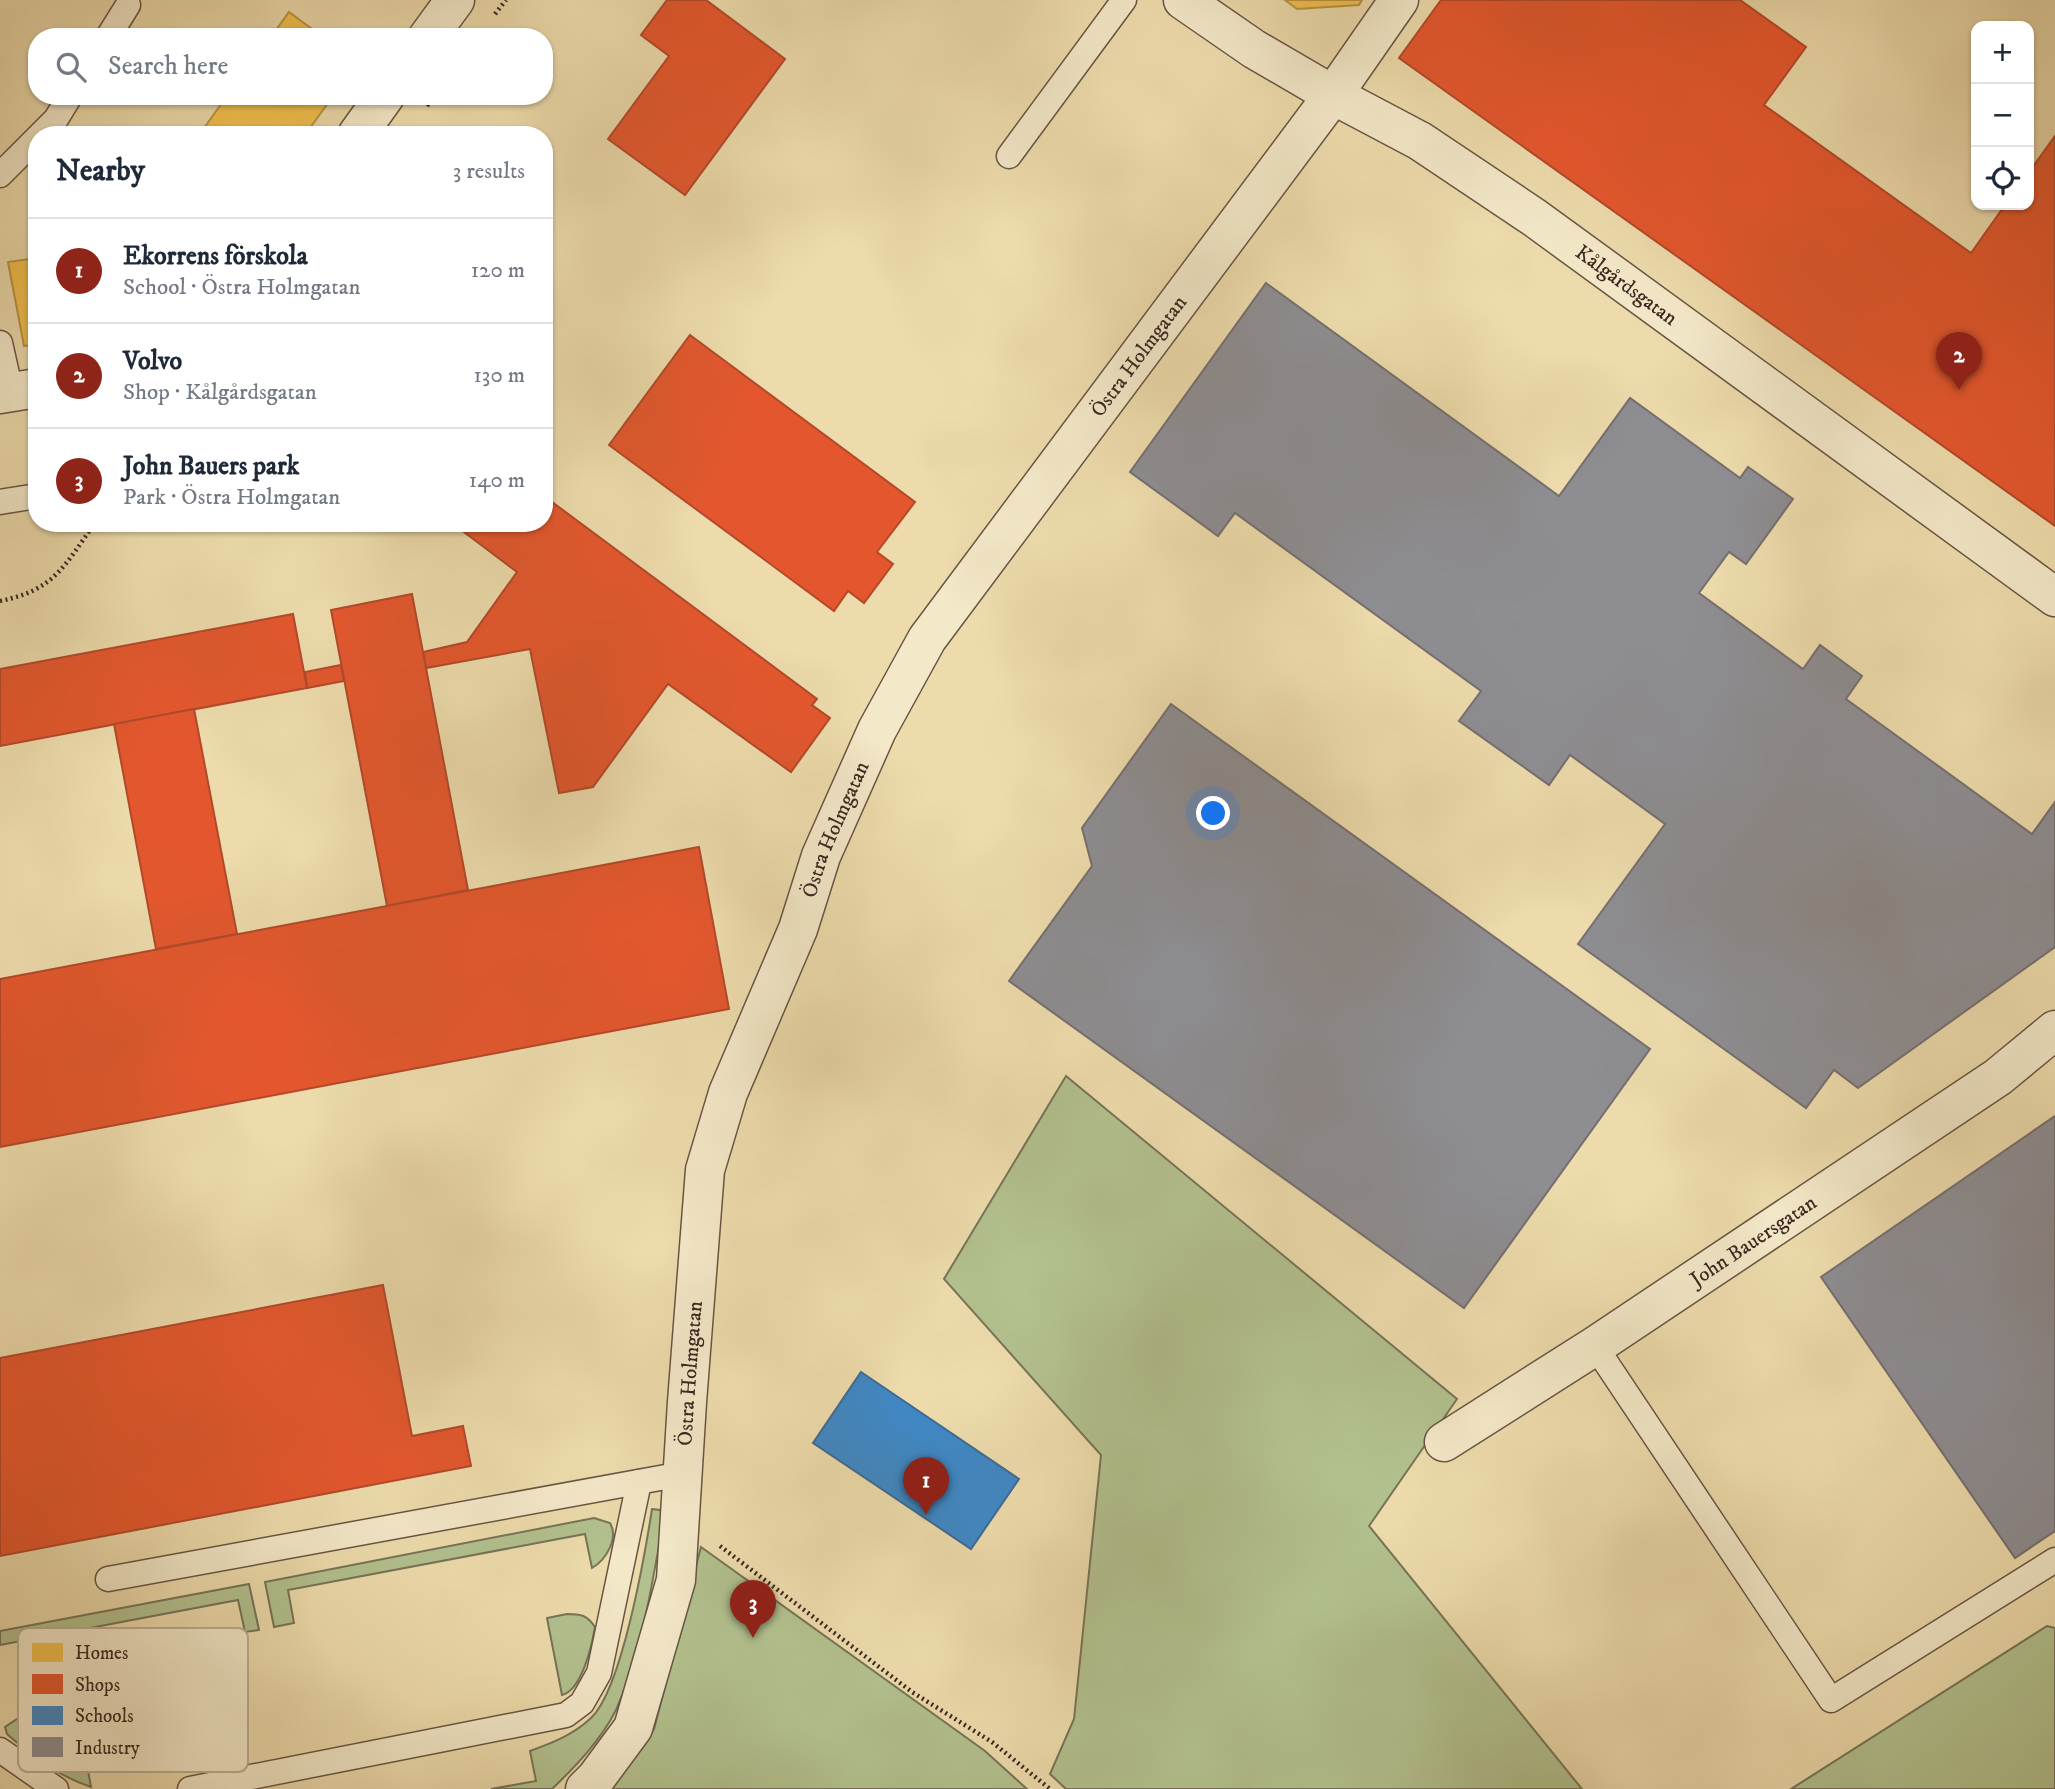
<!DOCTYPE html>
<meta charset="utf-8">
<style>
body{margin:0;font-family:"IM FELL DW Pica",serif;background:#f2f2f3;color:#1f2937}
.controls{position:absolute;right:21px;top:21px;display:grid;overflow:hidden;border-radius:14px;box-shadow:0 2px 5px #0004}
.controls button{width:63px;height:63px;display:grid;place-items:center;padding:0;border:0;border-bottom:2px solid #e0e1e3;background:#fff;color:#1f2937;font:35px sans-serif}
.you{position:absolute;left:1214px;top:814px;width:24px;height:24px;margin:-18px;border:5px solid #fff;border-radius:50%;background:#1a73e8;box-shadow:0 0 0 10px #1a73e833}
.badge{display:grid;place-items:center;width:46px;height:46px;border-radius:50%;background:#8f2418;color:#fff;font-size:23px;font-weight:700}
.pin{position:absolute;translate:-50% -58px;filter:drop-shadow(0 2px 4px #0008)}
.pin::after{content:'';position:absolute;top:37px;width:24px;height:21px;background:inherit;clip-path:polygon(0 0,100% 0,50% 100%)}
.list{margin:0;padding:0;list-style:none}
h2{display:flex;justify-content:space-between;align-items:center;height:91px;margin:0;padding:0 28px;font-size:30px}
h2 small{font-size:23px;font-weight:400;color:#747a83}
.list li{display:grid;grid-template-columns:46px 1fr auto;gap:21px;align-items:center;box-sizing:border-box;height:105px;padding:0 28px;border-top:2px solid #e0e1e3}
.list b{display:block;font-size:26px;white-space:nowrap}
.list p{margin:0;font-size:23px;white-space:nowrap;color:#747a83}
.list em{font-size:23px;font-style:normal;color:#747a83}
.icon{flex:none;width:38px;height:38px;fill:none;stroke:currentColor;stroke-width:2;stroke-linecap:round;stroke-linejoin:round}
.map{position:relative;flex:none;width:2055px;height:1789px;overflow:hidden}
.search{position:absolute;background:#fff;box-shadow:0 2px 5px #0004;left:28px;top:28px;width:525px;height:77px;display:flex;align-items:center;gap:18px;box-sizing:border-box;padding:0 24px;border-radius:28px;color:#747a83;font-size:26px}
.panel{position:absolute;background:#fff;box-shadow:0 2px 5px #0004;left:28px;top:126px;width:525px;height:406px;border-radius:28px}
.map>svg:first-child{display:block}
.green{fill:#b2c18e;stroke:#777458;stroke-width:2}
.homes{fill:#f2c14e;stroke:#bb9340;stroke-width:2}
.shops{fill:#e4572e;stroke:#b2492a;stroke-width:2}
.schools{fill:#3f88c5;stroke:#3e6b94;stroke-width:2}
.industry{fill:#8d8d92;stroke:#756f70;stroke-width:2}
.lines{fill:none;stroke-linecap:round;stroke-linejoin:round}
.service-casing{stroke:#685544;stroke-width:27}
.minor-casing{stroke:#685544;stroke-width:41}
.path{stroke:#3c2821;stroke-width:4.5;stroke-dasharray:2 3.5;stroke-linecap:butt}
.service{stroke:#f3e8c8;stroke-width:24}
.minor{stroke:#f3e8c8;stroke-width:38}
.labels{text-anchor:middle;stroke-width:7;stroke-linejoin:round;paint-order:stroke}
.street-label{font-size:21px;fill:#3c2821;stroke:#f3e8c8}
.key{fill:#f3e8c8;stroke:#bcae96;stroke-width:2}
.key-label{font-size:19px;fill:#3c2821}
</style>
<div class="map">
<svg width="2055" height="1789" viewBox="0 0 2055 1789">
<rect width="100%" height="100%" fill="#eddbab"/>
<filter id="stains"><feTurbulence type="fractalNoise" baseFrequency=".00286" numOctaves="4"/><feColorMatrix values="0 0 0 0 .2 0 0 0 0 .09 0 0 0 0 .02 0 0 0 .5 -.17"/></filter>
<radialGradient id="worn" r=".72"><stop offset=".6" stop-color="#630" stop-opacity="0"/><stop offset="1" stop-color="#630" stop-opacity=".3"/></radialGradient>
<!-- green -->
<g class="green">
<path d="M1066 1076 1457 1399 1369 1526 1582 1789H1066L1050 1774 1074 1719 1101 1455 944 1279Z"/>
<path d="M652 1509 660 1510 664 1518C652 1582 643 1650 616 1710 601 1740 576 1766 552 1789H491L536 1781 530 1751C552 1743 573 1735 591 1718 622 1689 645 1554 652 1509Z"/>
<path d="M594 1518 610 1523C619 1538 606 1560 592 1568L585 1534 288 1590 294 1623 274 1627 265 1582Z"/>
<path d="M701 1547 985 1751 1027 1789H611L654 1729Z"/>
<path d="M249 1584 259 1630 245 1632 238 1600 0 1645V1631Z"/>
<path d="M567 1614C581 1614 587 1615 595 1627 592 1645 582 1690 562 1695L547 1618Z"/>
<path d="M2047 1626 2055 1628V1789H1791Z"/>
<path d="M77 1709 91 1787C58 1776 33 1757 7 1734L5 1727 20 1717Z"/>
</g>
<!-- homes -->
<g class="homes">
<path d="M1285 0H1362L1359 5 1297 9Z"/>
<path d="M289 12 323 37H271Z"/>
<path d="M227 96H333L305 135H199Z"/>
<path d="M37 258V344L24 346 8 262Z"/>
</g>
<!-- shops -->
<g class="shops">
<path d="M667 0H706L785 59 685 195 608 139 669 56 641 35Z"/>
<path d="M1441 0H1740L1806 47 1764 105 1971 253 2005 205H2029V172L2055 136V526L1399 58Z"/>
<path d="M690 335 915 502 877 552 893 564 864 603 848 591 834 611 609 445Z"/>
<path d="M544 496 817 699 812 705 830 718 791 772 668 684 593 787 559 793 530 649 426 668 423 652 467 642 517 572 452 523H544Z"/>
<path d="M412 594 468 890 387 906 331 610Z"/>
<path d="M293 614 307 688 0 746V669Z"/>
<path d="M341 665 344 681 307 688 305 672Z"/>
<path d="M194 709 237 934 156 949 114 724Z"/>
<path d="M699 847 729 1009 0 1147V979Z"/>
<path d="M383 1285 412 1436 463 1426 471 1466 0 1556V1358Z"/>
</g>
<!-- schools -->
<path class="schools" d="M861 1372 1019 1479 971 1549 813 1443Z"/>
<!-- industry -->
<g class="industry">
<path d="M1266 283 1559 496 1630 398 1740 478 1748 467 1793 499 1746 564 1729 552 1699 593 1803 669 1820 645 1862 676 1846 699 2032 834 2055 802V947L1858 1088 1834 1070 1806 1108 1578 944 1665 824 1570 755 1549 785 1459 721 1481 691 1235 513 1218 536 1130 472Z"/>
<path d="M1171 704 1650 1049 1464 1308 1009 981 1092 866 1082 828Z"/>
<path d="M2055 1116V1531L2015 1558 1821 1277Z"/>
</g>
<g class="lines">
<!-- service casing -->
<g class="service-casing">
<g id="service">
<path d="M108 37 128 5"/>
<path d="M40 135 56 119 70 96"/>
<path d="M1009 156 1124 0"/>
<path d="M0 175 37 138"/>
<path d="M0 343 11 392"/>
<path d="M0 502 37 496"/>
<path d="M1595 1346 1831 1700 2055 1560"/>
<path d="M108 1579 682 1474"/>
<path d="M0 1750 56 1789"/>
<path d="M190 1789 566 1715 582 1703 599 1673 639 1482"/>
</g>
</g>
<!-- minor casing -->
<g class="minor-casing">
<g id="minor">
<path id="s1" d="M1183 0 1254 49 1333 95 1420 141 1535 218 2055 597"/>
<path d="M428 37 455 0"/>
<path d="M357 135 385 96"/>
<path d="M0 394 37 388"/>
<path id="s2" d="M1444 1442 1595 1346 1998 1077 2055 1030"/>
<path id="s3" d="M585 1789 596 1778 633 1728 676 1580 687 1402 705 1170 728 1093 798 929 821 856 877 730 927 639 1333 95 1399 0"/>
</g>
</g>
<!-- path -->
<g class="path">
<path d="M495 14 506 0"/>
<path d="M427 106 434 96"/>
<path d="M0 601C55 590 64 566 95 523"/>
<path d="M720 1546 912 1692 992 1742 1050 1789"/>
</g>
<!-- service -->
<use href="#service" class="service"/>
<!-- minor -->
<use href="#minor" class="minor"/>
</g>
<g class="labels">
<!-- street labels -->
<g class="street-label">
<text dy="7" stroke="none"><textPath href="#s1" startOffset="528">Kålgårdsgatan</textPath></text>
<text dy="7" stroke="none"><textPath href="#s3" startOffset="1573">Östra Holmgatan</textPath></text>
<text dy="7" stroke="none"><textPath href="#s3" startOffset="1008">Östra Holmgatan</textPath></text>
<text dy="7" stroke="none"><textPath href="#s2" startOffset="369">John Bauersgatan</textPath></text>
<text dy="7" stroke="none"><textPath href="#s3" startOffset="439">Östra Holmgatan</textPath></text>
</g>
</g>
<!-- legend -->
<rect x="18" y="1628" width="230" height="144" rx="10" class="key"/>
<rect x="32" y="1643" width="31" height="19" fill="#f2c14e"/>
<rect x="32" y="1674" width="31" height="20" fill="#e4572e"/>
<rect x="32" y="1706" width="31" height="19" fill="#3f88c5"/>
<rect x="32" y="1737" width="31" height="20" fill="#8d8d92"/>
<g class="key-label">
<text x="75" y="1659">Homes</text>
<text x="75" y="1691">Shops</text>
<text x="75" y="1722">Schools</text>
<text x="75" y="1754">Industry</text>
</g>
<rect width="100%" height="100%" filter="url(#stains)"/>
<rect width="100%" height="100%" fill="url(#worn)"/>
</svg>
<div class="controls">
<button>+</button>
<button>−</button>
<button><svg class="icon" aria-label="locate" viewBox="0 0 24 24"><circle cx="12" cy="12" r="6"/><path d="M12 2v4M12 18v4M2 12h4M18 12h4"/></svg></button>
</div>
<div class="you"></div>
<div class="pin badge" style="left:926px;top:1515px">1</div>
<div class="pin badge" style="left:1959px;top:390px">2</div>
<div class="pin badge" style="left:753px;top:1638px">3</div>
<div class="search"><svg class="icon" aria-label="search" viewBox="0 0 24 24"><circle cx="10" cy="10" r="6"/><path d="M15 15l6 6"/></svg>Search here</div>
<section class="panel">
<h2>Nearby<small>3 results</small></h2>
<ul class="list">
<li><span class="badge">1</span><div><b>Ekorrens förskola</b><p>School · Östra Holmgatan</p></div><em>120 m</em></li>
<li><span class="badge">2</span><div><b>Volvo</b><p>Shop · Kålgårdsgatan</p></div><em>130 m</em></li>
<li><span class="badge">3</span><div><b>John Bauers park</b><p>Park · Östra Holmgatan</p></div><em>140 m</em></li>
</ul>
</section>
</div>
